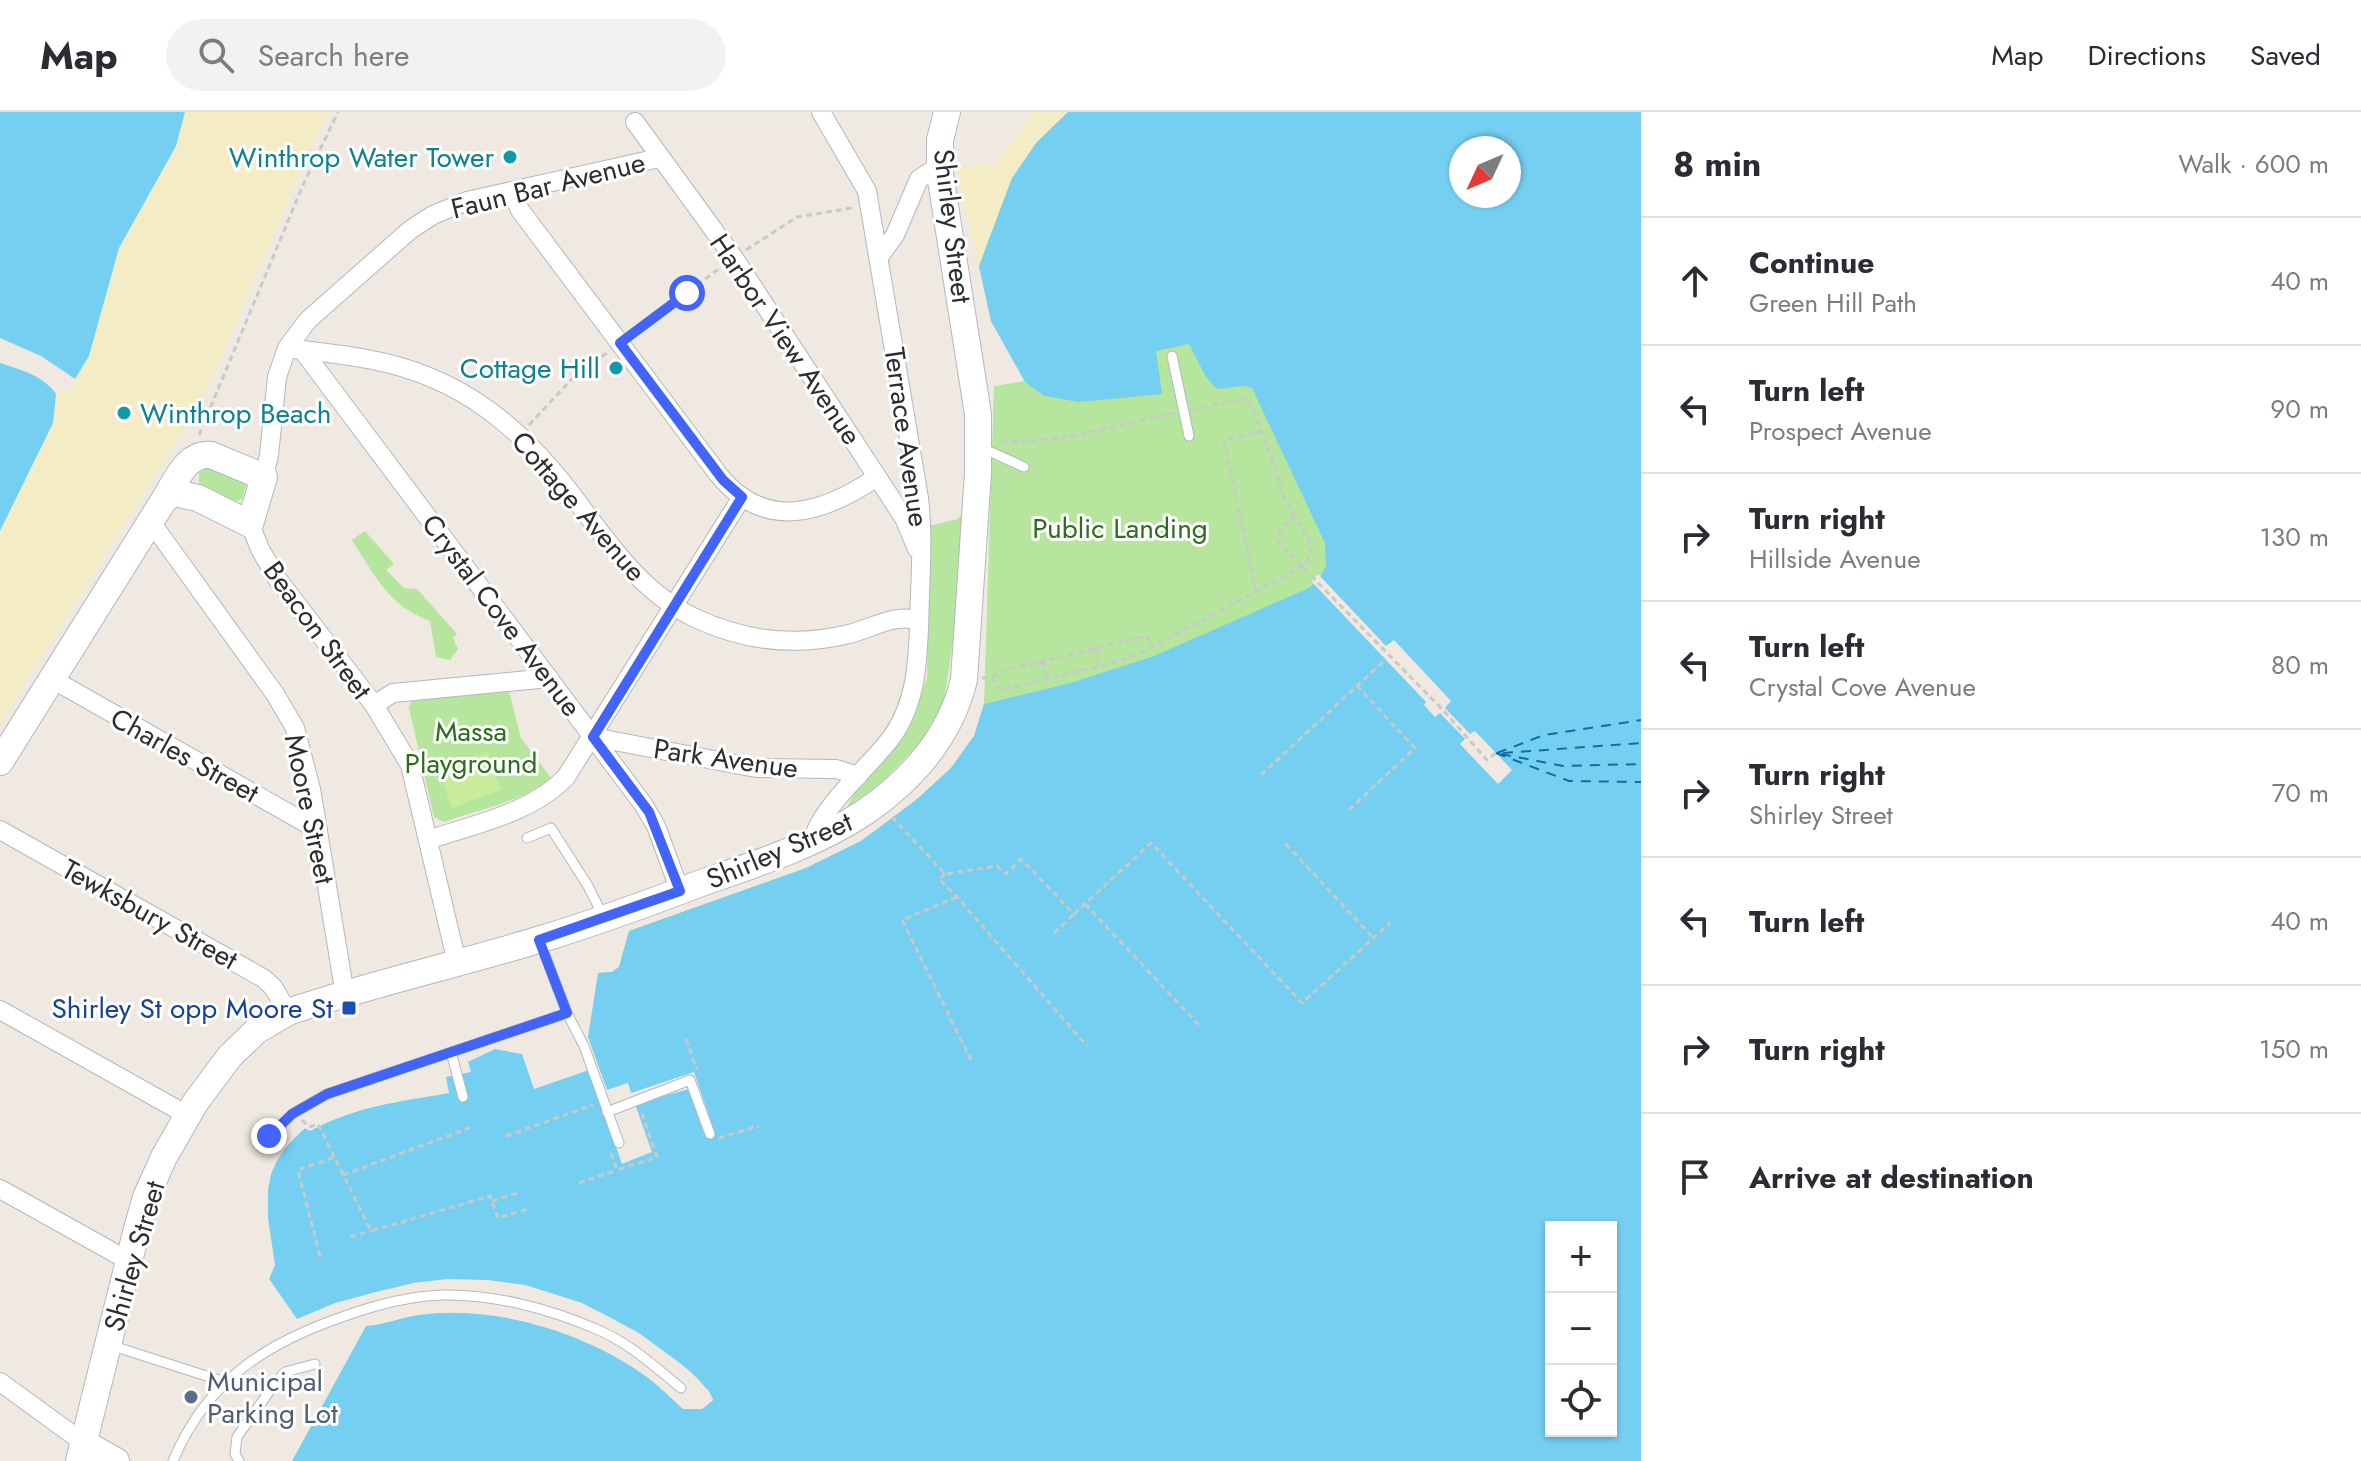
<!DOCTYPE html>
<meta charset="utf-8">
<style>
body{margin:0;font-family:Jost,sans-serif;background:#f2f2f3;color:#2b2b33}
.controls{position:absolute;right:24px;bottom:24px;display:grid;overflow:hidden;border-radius:0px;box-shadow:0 2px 6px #0004}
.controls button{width:72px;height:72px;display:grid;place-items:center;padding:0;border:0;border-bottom:2px solid #e1e1e2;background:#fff;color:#2b2b33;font:40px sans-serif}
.compass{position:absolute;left:1449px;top:24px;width:72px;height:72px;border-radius:50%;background:#fff;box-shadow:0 2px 6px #0004;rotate:226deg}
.stop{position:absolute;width:24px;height:24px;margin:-18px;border:6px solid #4264fb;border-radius:50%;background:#fff}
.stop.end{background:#4264fb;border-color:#fff;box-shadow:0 2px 8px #0008}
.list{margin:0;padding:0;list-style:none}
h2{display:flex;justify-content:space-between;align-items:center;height:104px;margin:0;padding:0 32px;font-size:34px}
h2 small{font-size:26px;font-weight:400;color:#7c7c81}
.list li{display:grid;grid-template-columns:52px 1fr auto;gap:24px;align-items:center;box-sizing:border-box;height:128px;padding:0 32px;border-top:2px solid #e1e1e2}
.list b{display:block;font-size:30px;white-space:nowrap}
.list p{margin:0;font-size:26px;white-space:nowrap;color:#7c7c81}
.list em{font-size:26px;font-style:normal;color:#7c7c81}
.icon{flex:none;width:44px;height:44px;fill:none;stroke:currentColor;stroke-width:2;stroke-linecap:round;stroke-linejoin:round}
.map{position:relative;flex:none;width:1641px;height:1349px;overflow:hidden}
header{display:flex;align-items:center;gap:48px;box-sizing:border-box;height:112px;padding:0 40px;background:#fff;border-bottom:2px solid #e1e1e2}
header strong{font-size:38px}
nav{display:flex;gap:44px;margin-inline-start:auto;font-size:28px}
.search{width:560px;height:72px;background:#f2f2f3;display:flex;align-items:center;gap:20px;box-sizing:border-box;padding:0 28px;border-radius:44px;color:#7c7c81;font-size:30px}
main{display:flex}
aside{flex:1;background:#fff}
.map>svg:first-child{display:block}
.green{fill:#b6e59e}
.sand{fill:#f3ecc5}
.pitch{fill:#c9ec9a}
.water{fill:#75cff0;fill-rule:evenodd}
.pier{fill:#efe9e1}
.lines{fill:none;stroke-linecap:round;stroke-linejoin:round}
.ferry{stroke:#0d6fa3;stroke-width:2;stroke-dasharray:10 8;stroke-linecap:butt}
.lane-casing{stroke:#b4b7c1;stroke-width:11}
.street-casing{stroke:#b4b7c1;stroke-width:20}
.secondary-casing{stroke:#b4b7c1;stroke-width:28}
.path{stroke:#c9c9c9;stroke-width:3;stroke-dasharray:6 4;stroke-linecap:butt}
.lane{stroke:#fff;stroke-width:9}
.street{stroke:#fff;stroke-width:18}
.secondary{stroke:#fff;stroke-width:26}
.route{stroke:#4264fb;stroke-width:10}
.culture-dot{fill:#0f9aa8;stroke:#fff;stroke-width:3}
.transit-dot{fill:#1a4fb4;stroke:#fff;stroke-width:3}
.service-dot{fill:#5c6f8a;stroke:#fff;stroke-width:3}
.labels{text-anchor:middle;stroke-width:6;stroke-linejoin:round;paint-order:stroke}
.culture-label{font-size:28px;fill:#0d838f;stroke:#fff;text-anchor:end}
.street-label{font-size:28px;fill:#2e2e2e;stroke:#fff}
.park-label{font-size:28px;fill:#2c6e1b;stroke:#fff}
.transit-label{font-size:28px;fill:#164399;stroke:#fff;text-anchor:end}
.service-label{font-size:28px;fill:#4e5e75;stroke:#fff;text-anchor:start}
</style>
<header>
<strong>Map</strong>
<div class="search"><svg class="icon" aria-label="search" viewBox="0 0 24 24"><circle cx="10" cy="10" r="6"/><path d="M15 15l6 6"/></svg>Search here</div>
<nav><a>Map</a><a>Directions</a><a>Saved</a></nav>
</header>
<main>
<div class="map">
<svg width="1641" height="1349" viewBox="0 0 1641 1349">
<rect width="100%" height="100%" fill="#efe9e1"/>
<!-- green -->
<g class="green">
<path d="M1068 0 1258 178 1356 461 596 890 598 861 612 860 619 855 629 819 806 756 861 729 916 688 951 656 974 624 984 592 994 274 1025 269 991 209 979 154 1010 70Z"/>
<path d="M210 354 243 368 246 374 242 387 234 390 199 371V360Z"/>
<path d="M965 397 955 517 944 589 921 630 881 671 847 695 856 678 896 631 927 567 929 414 958 407Z"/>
<path d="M365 419 394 452 386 458 404 476 417 477 457 522 453 526 458 537 450 548 436 545 430 509C387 492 376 465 352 428Z"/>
<path d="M509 579 521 626 551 666C527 688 475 699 444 710L434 705 409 596 411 589 418 585Z"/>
</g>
<!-- sand -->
<g class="sand">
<path d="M185 0H329L305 48 213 265 199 292 0 611V419L53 311 56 282 75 277V267L89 244 119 136 176 34Z"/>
<path d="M1034 0H1068L1036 31 1012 66 979 154 956 57 996 51Z"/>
</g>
<!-- pitch -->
<path class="pitch" d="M488 640 501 678 452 696 438 657Z"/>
<!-- water -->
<g class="water">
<path d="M0 0H185L176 34 119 136 89 244 75 267 41 244 0 226Z"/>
<path d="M1068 0H1641V1349H292L366 1214C385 1213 401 1205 420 1203 495 1192 591 1222 651 1268 662 1277 672 1287 683 1297H702L713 1288C704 1267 675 1247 656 1234 543 1152 421 1152 297 1208L269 1167C276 1150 272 1136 269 1118 262 1071 271 1047 305 1016L310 1019C357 994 398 990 449 981L446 965 471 960 468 950 495 937 522 942 534 977 589 958 622 1052 652 1040 635 992 689 977 704 1022 714 1018 694 960 631 981 628 971 607 978 588 925 598 861 612 860 619 855 629 819 806 756 861 729 916 688 951 656 974 624 984 592 1071 571 1154 544 1309 476 1320 466 1326 454 1325 431 1252 276 1244 274 1217 277 1206 265 1189 232 1156 239 1162 282 1079 290 1044 284 1025 270 991 209 979 154 1012 66 1036 31ZM1461 36H1509V84H1461ZM1551 1115H1611V1319H1551Z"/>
<path d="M0 251C21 258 43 263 56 282L53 311 0 419Z"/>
</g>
<!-- pier -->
<g class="pier">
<path d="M1318 462 1386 534 1394 528 1451 589 1445 596 1470 622 1475 619 1512 658 1498 672 1460 632 1465 627 1440 601 1435 605 1424 593 1426 590 1311 469Z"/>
<path d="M301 1014 305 1016 290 1030 273 1051 268 1078V1106L275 1153 269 1167 297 1207 335 1191 413 1171 448 1167 488 1168 525 1173 582 1191 639 1221 667 1242 709 1279 713 1288 702 1297 701 1293 708 1287 706 1281 665 1245 637 1224 580 1195 524 1177 487 1172 448 1171 413 1175 336 1194 297 1212 265 1169 271 1153 264 1107V1078L270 1049 287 1027Z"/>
</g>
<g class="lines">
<!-- ferry -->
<g class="ferry">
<path d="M1496 641 1569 669 1641 670"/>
<path d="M1497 641 1544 623 1641 608"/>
<path d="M1503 641 1641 631"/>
<path d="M1501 642 1563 654 1641 652"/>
</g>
<!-- lane casing -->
<g class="lane-casing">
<g id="lane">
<path d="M1172 244 1189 324"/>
<path d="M980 335 1024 355"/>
<path d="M527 726 551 716 588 774 603 804"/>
<path d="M540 830 567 901 584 934 619 1031"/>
<path d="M451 940 463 985"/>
<path d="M607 1000 690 968 710 1022"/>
<path d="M261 1034 292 1002 327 982 567 901"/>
<path d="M110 1233 225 1270"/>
<path d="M173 1349C206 1270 264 1232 342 1205 375 1193 408 1184 443 1183 494 1182 550 1197 596 1217 628 1230 654 1254 681 1276"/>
<path d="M239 1349 235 1342 237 1325 274 1273 285 1260 315 1252"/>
</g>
</g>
<!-- street casing -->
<g class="street-casing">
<g id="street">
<path d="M635 10 734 146 904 406 917 437"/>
<path d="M512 79 520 98 718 362C765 421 824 401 877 365"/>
<path d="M879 145 895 123 919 67 940 53"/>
<path d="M287 236C315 240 344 242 372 248 462 265 522 316 576 388 610 433 642 481 695 506 744 529 796 535 849 522 871 517 896 500 919 509"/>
<path d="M303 239 643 692 656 714 680 779"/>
<path d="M264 365 269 343 277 265 287 236 308 208 410 118 433 103 467 89 659 46"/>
<path d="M151 410 275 582 295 616 311 677 345 883"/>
<path d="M250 412 260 437 276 465 374 593 410 653 457 851"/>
<path d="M52 567 318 718"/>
<path d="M374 593 393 581 549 566"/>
<path d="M593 625 756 656 836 657 858 664"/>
<path d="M0 718 263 866 273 875 288 900"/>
<path d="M428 728C475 712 532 701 566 665L742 385"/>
<path d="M813 728C819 697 871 653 891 626 921 585 918 533 920 484 921 452 923 419 919 386L867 79 821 0"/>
<path d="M0 898 187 1003"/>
<path d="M0 1077 129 1149"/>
<path d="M0 1270 84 1331"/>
</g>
</g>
<!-- secondary casing -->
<g class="secondary-casing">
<g id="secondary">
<path d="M0 650 164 388C175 371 186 340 211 343L264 365 250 412 198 386 174 381 164 388"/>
<path d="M84 1331 116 1349"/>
<path d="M79 1349 138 1113 146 1085 164 1045 195 991 230 944 256 919 288 900C370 872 456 853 538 828 595 811 649 791 704 770 759 751 817 732 865 700 913 667 950 625 964 568L978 361V302L940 62V28L947 0"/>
</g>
</g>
<!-- path -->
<g class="path">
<path d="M746 138 797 105 852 96"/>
<path d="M633 221 720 156"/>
<path d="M529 313 571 268 608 240"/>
<path d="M199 323 303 73 338 0"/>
<path d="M1001 329C1059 333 1118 312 1174 301"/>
<path d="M1295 404 1282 416 1277 426 1279 431 1442 597 1487 648 1496 641"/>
<path d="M1256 480 1224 328 1260 320"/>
<path d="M1095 536 1100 554"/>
<path d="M1042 549 1048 567"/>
<path d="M992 565 1002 559 1146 524 1152 533"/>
<path d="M982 566 992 565 995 574 1003 578 1112 551 1143 540 1305 453 1310 441V430L1282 382 1276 357 1248 286 1194 297"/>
<path d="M1261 663 1386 547"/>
<path d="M1349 698 1415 636 1357 574"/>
<path d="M892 705 945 762 997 754 1006 762 1021 747 1074 802 1151 731 1302 891 1390 811"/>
<path d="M1286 732 1374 827"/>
<path d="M945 762 939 767 957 785 1087 934"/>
<path d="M957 785 902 808 971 948"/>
<path d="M1085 792 1200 914"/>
<path d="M1054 821 1074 802"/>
<path d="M686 927 697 958"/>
<path d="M302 1008 309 1015 318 1012 371 1119 490 1084 498 1106 528 1097"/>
<path d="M506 1024 593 993"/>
<path d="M719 1026 759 1014"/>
<path d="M611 1041 617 1058 657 1045 641 999"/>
<path d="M343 1063 472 1015"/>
<path d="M579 1071 617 1058"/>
<path d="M492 1089 517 1081"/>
<path d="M350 1125 371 1119"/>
<path d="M320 1144 298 1058 335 1045"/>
</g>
<!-- lane -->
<use href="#lane" class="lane"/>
<!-- street -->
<use href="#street" class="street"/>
<!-- secondary -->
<use href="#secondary" class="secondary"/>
</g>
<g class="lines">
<!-- route -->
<path class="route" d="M269 1024 292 1002 327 982 567 901 539 828 680 779 649 700 593 625 742 385 723 368 620 231 687 181"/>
</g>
<!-- markers -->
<g class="culture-dot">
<circle cx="510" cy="45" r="8"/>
<circle cx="616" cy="256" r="8"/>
<circle cx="124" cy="301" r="8"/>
</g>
<rect class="transit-dot" x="341" y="888" width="16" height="16" rx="4"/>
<circle class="service-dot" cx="191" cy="1285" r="8"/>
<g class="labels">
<!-- culture labels -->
<g class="culture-label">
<text x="494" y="55">Winthrop Water Tower</text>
<text x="600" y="266">Cottage Hill</text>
<text x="140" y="311" text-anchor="start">Winthrop Beach</text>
</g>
<!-- street labels -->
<g class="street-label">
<text transform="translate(548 73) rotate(-14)" y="10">Faun Bar Avenue</text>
<text transform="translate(953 114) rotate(83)" y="10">Shirley Street</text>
<text transform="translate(786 227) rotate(56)" y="10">Harbor View Avenue</text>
<text transform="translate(907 325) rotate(82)" y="10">Terrace Avenue</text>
<text transform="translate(579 394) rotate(49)" y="10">Cottage Avenue</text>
<text transform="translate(502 503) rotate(53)" y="10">Crystal Cove Avenue</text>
<text transform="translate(318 518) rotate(54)" y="10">Beacon Street</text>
<text transform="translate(185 643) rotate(29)" y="10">Charles Street</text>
<text transform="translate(726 646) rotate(8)" y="10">Park Avenue</text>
<text transform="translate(310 697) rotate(78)" y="10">Moore Street</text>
<text transform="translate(779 738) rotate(-23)" y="10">Shirley Street</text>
<text transform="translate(150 802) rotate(29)" y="10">Tewksbury Street</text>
<text transform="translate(134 1144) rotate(-74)" y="10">Shirley Street</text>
</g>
<!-- park labels -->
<g class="park-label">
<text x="1120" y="426">Public Landing</text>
<text x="471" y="629">Massa<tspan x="471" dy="32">Playground</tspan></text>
</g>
<!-- transit labels -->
<g class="transit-label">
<text x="333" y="906">Shirley St opp Moore St</text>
</g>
<!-- service labels -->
<g class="service-label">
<text x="207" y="1279">Municipal<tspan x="207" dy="32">Parking Lot</tspan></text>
</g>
</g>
</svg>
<div class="controls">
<button>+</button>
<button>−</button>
<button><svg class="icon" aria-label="locate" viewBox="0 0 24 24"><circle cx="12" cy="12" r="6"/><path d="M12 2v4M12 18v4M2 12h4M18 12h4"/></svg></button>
</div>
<svg class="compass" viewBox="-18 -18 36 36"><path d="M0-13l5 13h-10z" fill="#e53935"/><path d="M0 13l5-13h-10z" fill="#7c7c81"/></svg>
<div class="stop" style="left:687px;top:181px"></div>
<div class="stop end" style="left:269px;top:1024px"></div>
</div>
<aside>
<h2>8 min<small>Walk · 600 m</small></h2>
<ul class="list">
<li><svg class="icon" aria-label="ahead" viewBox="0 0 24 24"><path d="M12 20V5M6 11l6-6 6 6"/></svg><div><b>Continue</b><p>Green Hill Path</p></div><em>40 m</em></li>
<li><svg class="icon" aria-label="left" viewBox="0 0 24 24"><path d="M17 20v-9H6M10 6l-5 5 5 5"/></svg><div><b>Turn left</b><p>Prospect Avenue</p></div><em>90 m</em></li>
<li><svg class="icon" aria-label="right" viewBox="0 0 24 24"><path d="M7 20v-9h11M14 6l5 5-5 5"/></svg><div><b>Turn right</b><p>Hillside Avenue</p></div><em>130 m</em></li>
<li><svg class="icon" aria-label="left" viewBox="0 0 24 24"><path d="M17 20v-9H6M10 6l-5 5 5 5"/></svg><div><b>Turn left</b><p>Crystal Cove Avenue</p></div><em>80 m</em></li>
<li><svg class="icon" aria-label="right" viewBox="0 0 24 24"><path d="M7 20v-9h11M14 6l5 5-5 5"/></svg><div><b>Turn right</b><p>Shirley Street</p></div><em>70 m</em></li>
<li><svg class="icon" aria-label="left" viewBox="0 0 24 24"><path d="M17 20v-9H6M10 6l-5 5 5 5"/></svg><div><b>Turn left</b></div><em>40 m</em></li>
<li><svg class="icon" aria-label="right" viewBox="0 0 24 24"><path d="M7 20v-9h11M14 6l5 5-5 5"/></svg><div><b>Turn right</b></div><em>150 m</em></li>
<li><svg class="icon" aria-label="arrive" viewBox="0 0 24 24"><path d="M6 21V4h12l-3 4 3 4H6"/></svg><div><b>Arrive at destination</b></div></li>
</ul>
</aside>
</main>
